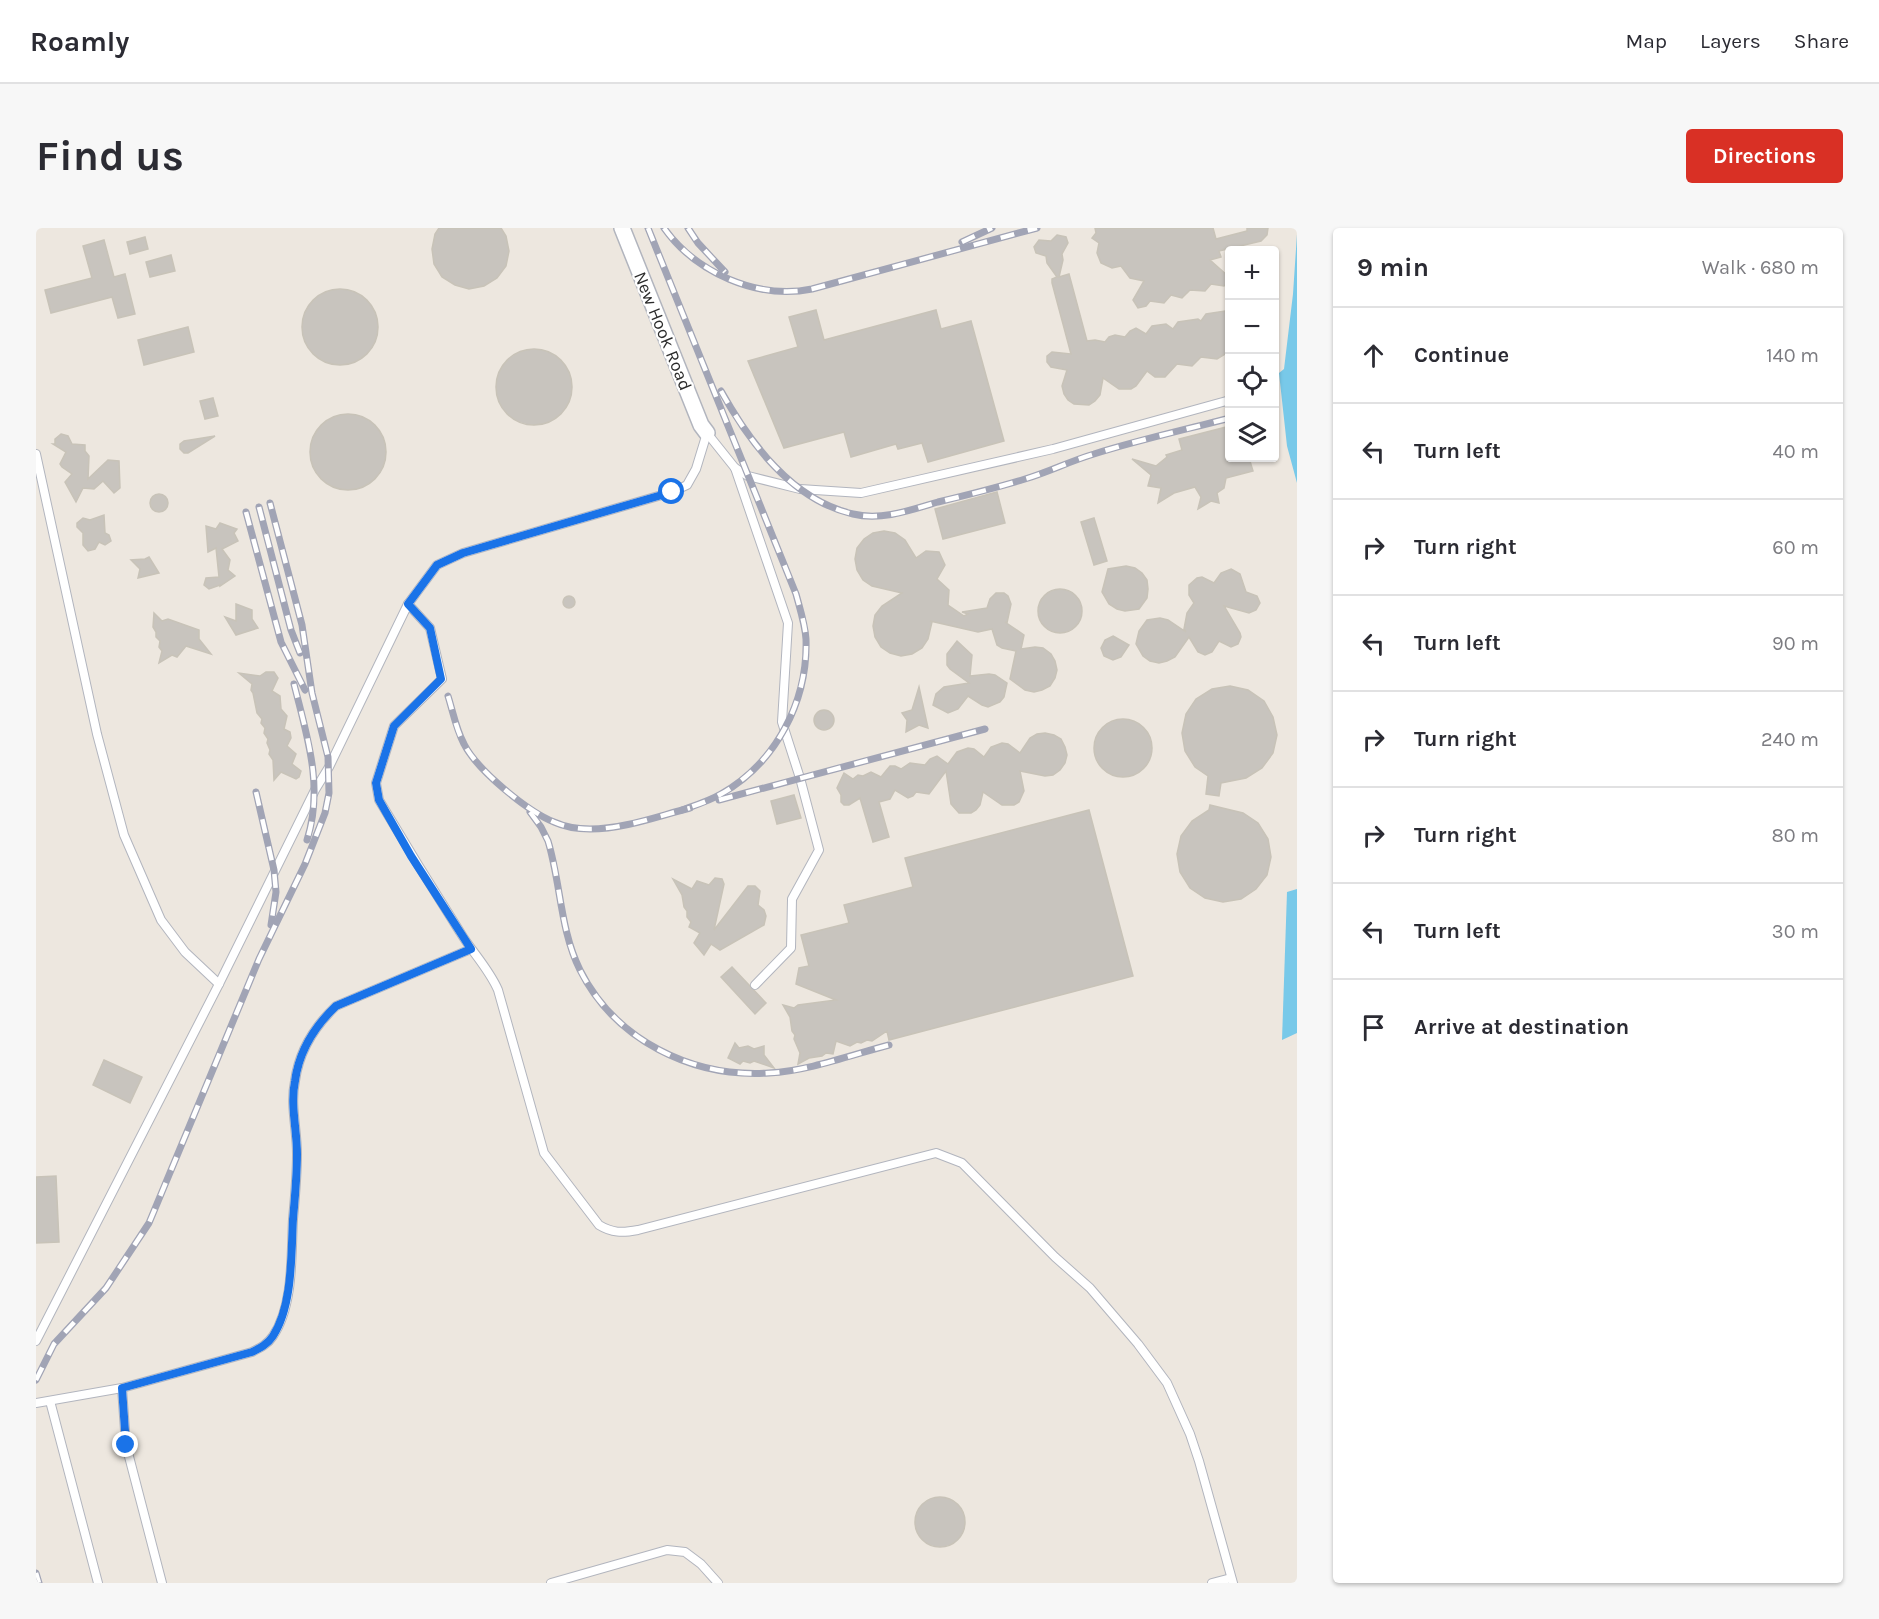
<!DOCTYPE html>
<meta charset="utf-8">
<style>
body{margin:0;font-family:Karla,sans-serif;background:#f7f7f7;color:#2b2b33}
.controls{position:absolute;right:18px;top:18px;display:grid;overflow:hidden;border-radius:6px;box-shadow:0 2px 4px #0004}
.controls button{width:54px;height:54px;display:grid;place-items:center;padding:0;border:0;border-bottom:2px solid #e1e1e2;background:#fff;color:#2b2b33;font:30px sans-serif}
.stop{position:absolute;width:18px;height:18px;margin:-14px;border:4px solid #1a73e8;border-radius:50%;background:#fff}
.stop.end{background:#1a73e8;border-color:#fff;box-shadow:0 2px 6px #0008}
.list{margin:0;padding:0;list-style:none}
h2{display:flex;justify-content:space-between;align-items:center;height:78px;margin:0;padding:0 24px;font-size:26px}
h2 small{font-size:20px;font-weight:400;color:#7c7c81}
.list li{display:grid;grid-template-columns:39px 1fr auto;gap:18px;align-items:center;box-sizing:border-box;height:96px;padding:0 24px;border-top:2px solid #e1e1e2}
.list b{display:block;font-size:22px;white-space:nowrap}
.list em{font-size:20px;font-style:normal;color:#7c7c81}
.icon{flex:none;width:33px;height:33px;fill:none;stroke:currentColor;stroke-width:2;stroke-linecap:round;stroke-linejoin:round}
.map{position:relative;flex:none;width:1261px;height:1355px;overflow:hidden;border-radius:6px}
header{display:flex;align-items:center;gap:36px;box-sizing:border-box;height:84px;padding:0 30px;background:#fff;border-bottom:2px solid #e1e1e2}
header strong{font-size:28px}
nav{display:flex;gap:33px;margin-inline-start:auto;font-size:21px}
.intro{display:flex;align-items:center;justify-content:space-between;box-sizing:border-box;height:144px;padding:0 36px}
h1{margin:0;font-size:42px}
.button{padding:15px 27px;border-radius:6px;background:#d93025;color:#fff;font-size:21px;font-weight:700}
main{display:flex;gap:36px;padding:0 36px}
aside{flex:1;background:#fff;border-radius:6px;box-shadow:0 2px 4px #0004}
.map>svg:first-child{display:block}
.water{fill:#78c9e9}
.building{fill:#c8c4be;stroke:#c8c3b8;stroke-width:1.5}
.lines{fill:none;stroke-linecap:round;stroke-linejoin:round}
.lane-casing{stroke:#b2b5be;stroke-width:10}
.street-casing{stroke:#b2b5be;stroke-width:18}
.lane{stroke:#fff;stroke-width:8}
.street{stroke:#fff;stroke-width:15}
.rail-casing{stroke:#a1a4b5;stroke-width:7}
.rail{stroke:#fff;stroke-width:4.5;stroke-dasharray:14;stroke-linecap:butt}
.route{stroke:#1a73e8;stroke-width:8}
.labels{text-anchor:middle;stroke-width:4.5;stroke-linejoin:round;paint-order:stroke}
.street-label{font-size:18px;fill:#2c2c2c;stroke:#fff}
</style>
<header>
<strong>Roamly</strong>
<nav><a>Map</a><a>Layers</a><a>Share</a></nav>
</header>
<div class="intro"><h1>Find us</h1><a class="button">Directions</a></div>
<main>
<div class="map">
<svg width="1261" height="1355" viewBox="0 0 1261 1355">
<rect width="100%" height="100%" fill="#ede7df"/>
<!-- water -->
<g class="water">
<path d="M1261 6V255L1251 218 1243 145 1248 141 1257 66Z"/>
<path d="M1261 661V805L1246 812 1251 664Z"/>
</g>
<!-- building -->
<g class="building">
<path d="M403 0H465L470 8 473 23 470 38 461 50 448 58 433 61 419 57 406 49 398 36 396 21 399 6Z"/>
<path d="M1059 0H1177L1180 11 1211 3V0H1232L1231 7 1225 13 1183 23 1185 29 1174 32 1192 48V54L1188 58 1175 56 1169 63 1154 62 1146 70 1135 67 1128 75 1114 73 1110 78 1102 80 1097 72 1108 53 1094 50 1085 38 1076 40 1065 35 1061 25 1063 15 1056 10 1060 5Z"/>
<path d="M1021 7 1030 9 1032 15 1026 26 1027 32 1023 49 1033 46 1051 113 1059 112 1069 114 1073 109 1079 107 1089 109 1094 103 1100 100 1110 106 1116 98 1130 96 1137 101 1142 94 1162 91 1165 93 1170 86 1189 83 1194 90V123L1181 131 1165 129 1156 138 1141 136 1129 149H1119L1111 143 1100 158 1095 161H1083L1067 150 1064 167 1059 173 1053 177 1038 176 1032 172 1028 166 1026 158 1031 142 1015 139 1011 134V128L1016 124 1035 126 1016 55V51L1021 49 1011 35 1010 28 1000 25 998 19 1003 12 1015 13Z"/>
<path d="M109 9 112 21 94 26 91 14Z"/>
<path d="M68 12 78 49 89 46 99 86 82 90 76 69 15 85 9 62 56 50 47 18Z"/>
<path d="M135 27 139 43 114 49 110 34Z"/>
<circle cx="304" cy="99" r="38"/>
<path d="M780 82 788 112 900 82 905 101 935 93 968 213 892 234 886 215 862 221 860 216 815 229 808 204 748 220 712 133 762 119 753 89Z"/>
<path d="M152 99 158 124 108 137 102 112Z"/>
<circle cx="498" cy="159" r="38"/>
<path d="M177 170 182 188 169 191 164 173Z"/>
<circle cx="312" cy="224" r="38"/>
<path d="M1194 198V230H1213L1217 243 1190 250 1188 260 1181 265 1183 275 1175 273 1162 281 1165 269 1159 259 1138 265 1122 275 1125 260 1112 258 1115 247 1096 231 1120 238 1131 229 1130 227 1146 222 1143 211Z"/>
<path d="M25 206 32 208 36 216 49 217V223L53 228 52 251 72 232 83 233 84 260 78 265 67 253 58 261 47 260 40 274 29 254 36 246 26 239 24 236 30 224 17 216H19V211Z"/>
<path d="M179 208 152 225H148L144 221V216L148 213Z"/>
<path d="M961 264 969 295 907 311 899 281Z"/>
<circle cx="123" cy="275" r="9"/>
<path d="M68 287 69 305 73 307 75 313 69 317 63 314 59 321 52 323 47 317V305L41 299V295L47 290 54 292Z"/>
<path d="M1058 290 1071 333 1058 337 1045 294Z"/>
<path d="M184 295 201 301 198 305 202 313 186 321 194 332 192 342 199 348 184 358V357L173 361 168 357 170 350 183 349 180 320 172 324 170 298 180 301Z"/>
<path d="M848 303 859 305 869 312 880 330 890 323 903 324 909 337 901 351 913 362 912 377 928 388 932 386 926 384 951 380 954 371 960 365H968L972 368 975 376 971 395 969 394 988 407 985 421 999 419 1007 420 1015 426 1019 433 1021 442 1019 450 1014 458 1006 462 998 464 989 462 974 451 980 423 966 420 961 417 956 401 942 404 894 393 896 394 892 411 886 420 876 426 865 428 854 425 845 419 839 409 837 398 839 387 846 378 866 365 836 358 827 352 821 342 819 331 821 320 828 311 837 305Z"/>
<path d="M113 329 123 345 102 350 104 341 95 332 109 331Z"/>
<path d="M1090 338 1099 340 1106 345 1111 352 1112 361 1111 370 1103 381 1089 383 1081 381 1073 376 1066 364 1072 341Z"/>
<path d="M1195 341 1204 346 1210 364 1221 368 1224 375 1220 382 1213 385 1188 378 1204 405 1205 409 1202 416 1195 419 1183 413 1176 424 1169 427 1162 424 1153 409 1139 429 1131 433 1123 435 1114 433 1107 428 1100 416 1103 403 1111 392 1124 390 1132 392 1150 404 1148 401 1151 385 1158 375 1153 367V357L1161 350 1166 349 1178 355 1185 345Z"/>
<circle cx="1024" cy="383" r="22"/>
<circle cx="533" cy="374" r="6"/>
<path d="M200 376 216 382V391L222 400 200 407 189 389 200 393Z"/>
<path d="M118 385 126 393 132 391 163 402V411L175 426 150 418 141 429 136 427 123 435 126 423 123 419 124 413 120 409V404L117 399Z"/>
<path d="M1077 408 1093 417 1085 429 1077 432 1068 428 1065 420 1069 412Z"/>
<path d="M921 413 936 427 934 448 953 446 959 447 971 455 968 469 964 474 952 479 946 477 932 468 922 481 912 485 897 477 900 466 908 459 933 455 914 441 911 437V426Z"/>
<path d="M230 444H238L242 450 236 463 244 468 245 481 251 488 248 501 254 504 255 510 251 518 260 526 256 536 265 543 263 549 260 551 245 544 238 552 237 532 233 526 234 522 231 515 232 511 228 505 229 500 225 495 226 491 221 485 217 465 215 462 216 456 203 445 224 448Z"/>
<path d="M1194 458 1212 462 1228 473 1237 489 1241 507 1237 525 1226 540 1210 550 1185 555 1183 568 1170 566 1172 548 1159 539 1149 523 1146 505 1150 486 1160 471 1176 461Z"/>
<path d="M883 459 892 500 883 497 870 504 871 492 866 485 876 482Z"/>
<circle cx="788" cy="492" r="10"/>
<circle cx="1087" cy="520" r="29"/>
<path d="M1009 505 1018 507 1025 511 1029 519 1031 527 1029 535 1024 542 1017 547 1009 548 984 543 988 563 983 574 978 577H966L947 564 944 577 940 582 935 585H923L915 576 910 543 893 566 880 564 877 568 872 570 859 562 854 571 843 574 853 609 837 614 824 570 813 577H808L805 574V567L801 560 808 545 817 551 822 547 827 548 835 544 845 549 854 538H859L865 541 874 535 889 537 894 531 901 528 912 536 921 524 932 520 938 521 948 529 955 519 966 515 972 516 984 525 994 510 1001 506Z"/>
<path d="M758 567 765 590 741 596 735 573Z"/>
<path d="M1174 577 1207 585 1222 595 1232 611 1235 629 1231 647 1220 661 1205 671 1187 674 1169 670 1154 660 1144 644 1141 626 1145 608 1156 593 1173 582Z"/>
<path d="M1053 582 1097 748 853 812 851 803 836 813 831 812 825 815 821 814 814 818 800 813 797 826 790 825 786 828 773 830 762 836 764 825 758 811 759 807 756 803 754 789 747 777 758 780 762 777 800 772 760 756 763 740 773 738 765 707 813 695 808 677 877 659 869 630Z"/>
<path d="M679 650 686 651 688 656 678 702 712 658H719L724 663 722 677 728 682 730 688 728 697 684 722 675 716 668 727 658 715 664 705 653 699 655 694 651 689V683L648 679 646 667 637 651 656 661 661 653 673 657Z"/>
<path d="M696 739 730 775 719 786 685 749Z"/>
<path d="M699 815 703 820 712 818 718 821 728 818V827L738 840 718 833 714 835 707 833 704 836 692 830Z"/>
<path d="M68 832 106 849 94 875 57 857Z"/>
<path d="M20 948 23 1014 0 1015V949Z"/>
<circle cx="904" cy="1294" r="25"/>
</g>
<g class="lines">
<!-- lane casing -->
<g class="lane-casing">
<g id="lane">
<path d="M671 205 699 240 752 395 746 494 764 550 783 622 756 671 755 720 719 757"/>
<path d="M0 226 61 506 88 607 125 692 149 724 183 756"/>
<path d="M699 240 712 248 764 261 825 265 1017 221 1194 172"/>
<path d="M372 376 394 400 406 451 358 498 340 555 343 572C369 616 396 660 424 704 436 724 453 741 462 762L508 925 563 997C576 1005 586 1005 602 1002L900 925 926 935 1019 1029 1054 1060 1102 1116 1131 1155 1154 1206 1163 1233 1197 1355"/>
<path d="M0 1113 183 756 279 562 293 539 372 376 401 337 427 325 636 264 651 257 660 241 671 205"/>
<path d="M86 1160 90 1217 126 1355"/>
<path d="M14 1173 62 1355"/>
<path d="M0 1175 86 1160 216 1124C224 1120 232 1116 237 1108 258 1077 255 1026 257 991 259 969 261 948 261 926 261 901 254 877 259 853 263 823 279 798 300 778L435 721"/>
<path d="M515 1355 631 1322 649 1324 665 1336 682 1355"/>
<path d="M1176 1355 1195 1350"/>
</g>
</g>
<!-- street casing -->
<g class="street-casing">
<path id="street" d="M586 0 665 197 671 205"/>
</g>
<!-- lane -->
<use href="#lane" class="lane"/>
<!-- street -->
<use href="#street" class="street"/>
<!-- rail casing -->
<g class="rail-casing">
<g id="rail">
<path d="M612 0 760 366C764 381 769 396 770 411 772 473 740 535 685 566 673 573 660 577 646 582"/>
<path d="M628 0C660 45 722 72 776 61L1001 0"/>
<path d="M652 0 662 15 689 44"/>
<path d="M926 14 956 0"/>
<path d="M685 163C714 215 756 272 817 286 845 293 875 282 902 274 931 267 960 260 989 251 1013 244 1034 233 1058 226 1102 212 1148 202 1194 190"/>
<path d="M223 279 255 402 264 425"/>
<path d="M210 284 245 414 269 462"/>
<path d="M258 456C271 508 288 559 271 612"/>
<path d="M412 468C417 484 420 501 428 516 441 542 491 583 518 594 529 599 543 601 554 601 588 601 622 588 654 580"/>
<path d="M220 564 238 642 240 664 235 697"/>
<path d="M683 572 949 501"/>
<path d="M494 584 505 599 512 613C525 656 524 702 544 742 579 812 656 850 733 845 772 843 815 827 853 817"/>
<path d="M0 1152 18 1116 70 1060 113 995 223 731 269 636 289 585 293 565 292 529 276 465 266 397 234 275"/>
<path d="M0 1345 3 1355"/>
</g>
</g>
<!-- rail -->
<use href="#rail" class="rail"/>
</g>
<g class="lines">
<!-- route -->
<path class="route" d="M90 1217 86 1160 216 1124C224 1120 232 1116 237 1108 257 1077 255 1026 257 991 259 969 261 948 261 926 261 901 254 877 259 853 263 823 279 798 300 778L435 721 375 628 343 572 340 555 358 498 405 451 394 400 372 376 401 337 427 325 636 264"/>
</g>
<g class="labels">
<!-- street labels -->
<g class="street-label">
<text transform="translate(627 103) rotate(68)" y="6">New Hook Road</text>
</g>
</g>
</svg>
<div class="controls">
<button>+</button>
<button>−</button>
<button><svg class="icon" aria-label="locate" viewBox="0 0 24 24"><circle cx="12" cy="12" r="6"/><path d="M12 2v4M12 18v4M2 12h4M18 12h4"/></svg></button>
<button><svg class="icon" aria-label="layers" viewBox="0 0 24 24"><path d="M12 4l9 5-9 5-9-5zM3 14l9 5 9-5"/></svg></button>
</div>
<div class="stop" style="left:636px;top:264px"></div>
<div class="stop end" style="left:90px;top:1217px"></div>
</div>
<aside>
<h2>9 min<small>Walk · 680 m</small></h2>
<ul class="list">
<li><svg class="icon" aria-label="ahead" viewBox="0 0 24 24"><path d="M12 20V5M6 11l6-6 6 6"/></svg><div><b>Continue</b></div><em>140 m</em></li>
<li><svg class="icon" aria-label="left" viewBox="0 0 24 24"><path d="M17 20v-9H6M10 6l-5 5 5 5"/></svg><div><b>Turn left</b></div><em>40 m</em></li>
<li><svg class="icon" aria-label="right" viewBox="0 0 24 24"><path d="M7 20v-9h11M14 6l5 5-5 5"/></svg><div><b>Turn right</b></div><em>60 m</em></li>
<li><svg class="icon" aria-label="left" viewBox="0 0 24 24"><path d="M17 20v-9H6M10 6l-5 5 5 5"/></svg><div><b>Turn left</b></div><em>90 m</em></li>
<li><svg class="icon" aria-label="right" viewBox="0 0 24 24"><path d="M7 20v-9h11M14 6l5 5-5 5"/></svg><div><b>Turn right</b></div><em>240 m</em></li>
<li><svg class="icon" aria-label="right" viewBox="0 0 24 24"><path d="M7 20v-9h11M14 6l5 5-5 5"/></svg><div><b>Turn right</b></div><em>80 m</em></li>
<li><svg class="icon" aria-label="left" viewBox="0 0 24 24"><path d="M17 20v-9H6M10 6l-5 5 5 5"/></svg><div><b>Turn left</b></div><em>30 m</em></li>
<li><svg class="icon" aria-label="arrive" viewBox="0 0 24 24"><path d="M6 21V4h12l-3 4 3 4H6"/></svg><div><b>Arrive at destination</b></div></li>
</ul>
</aside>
</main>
